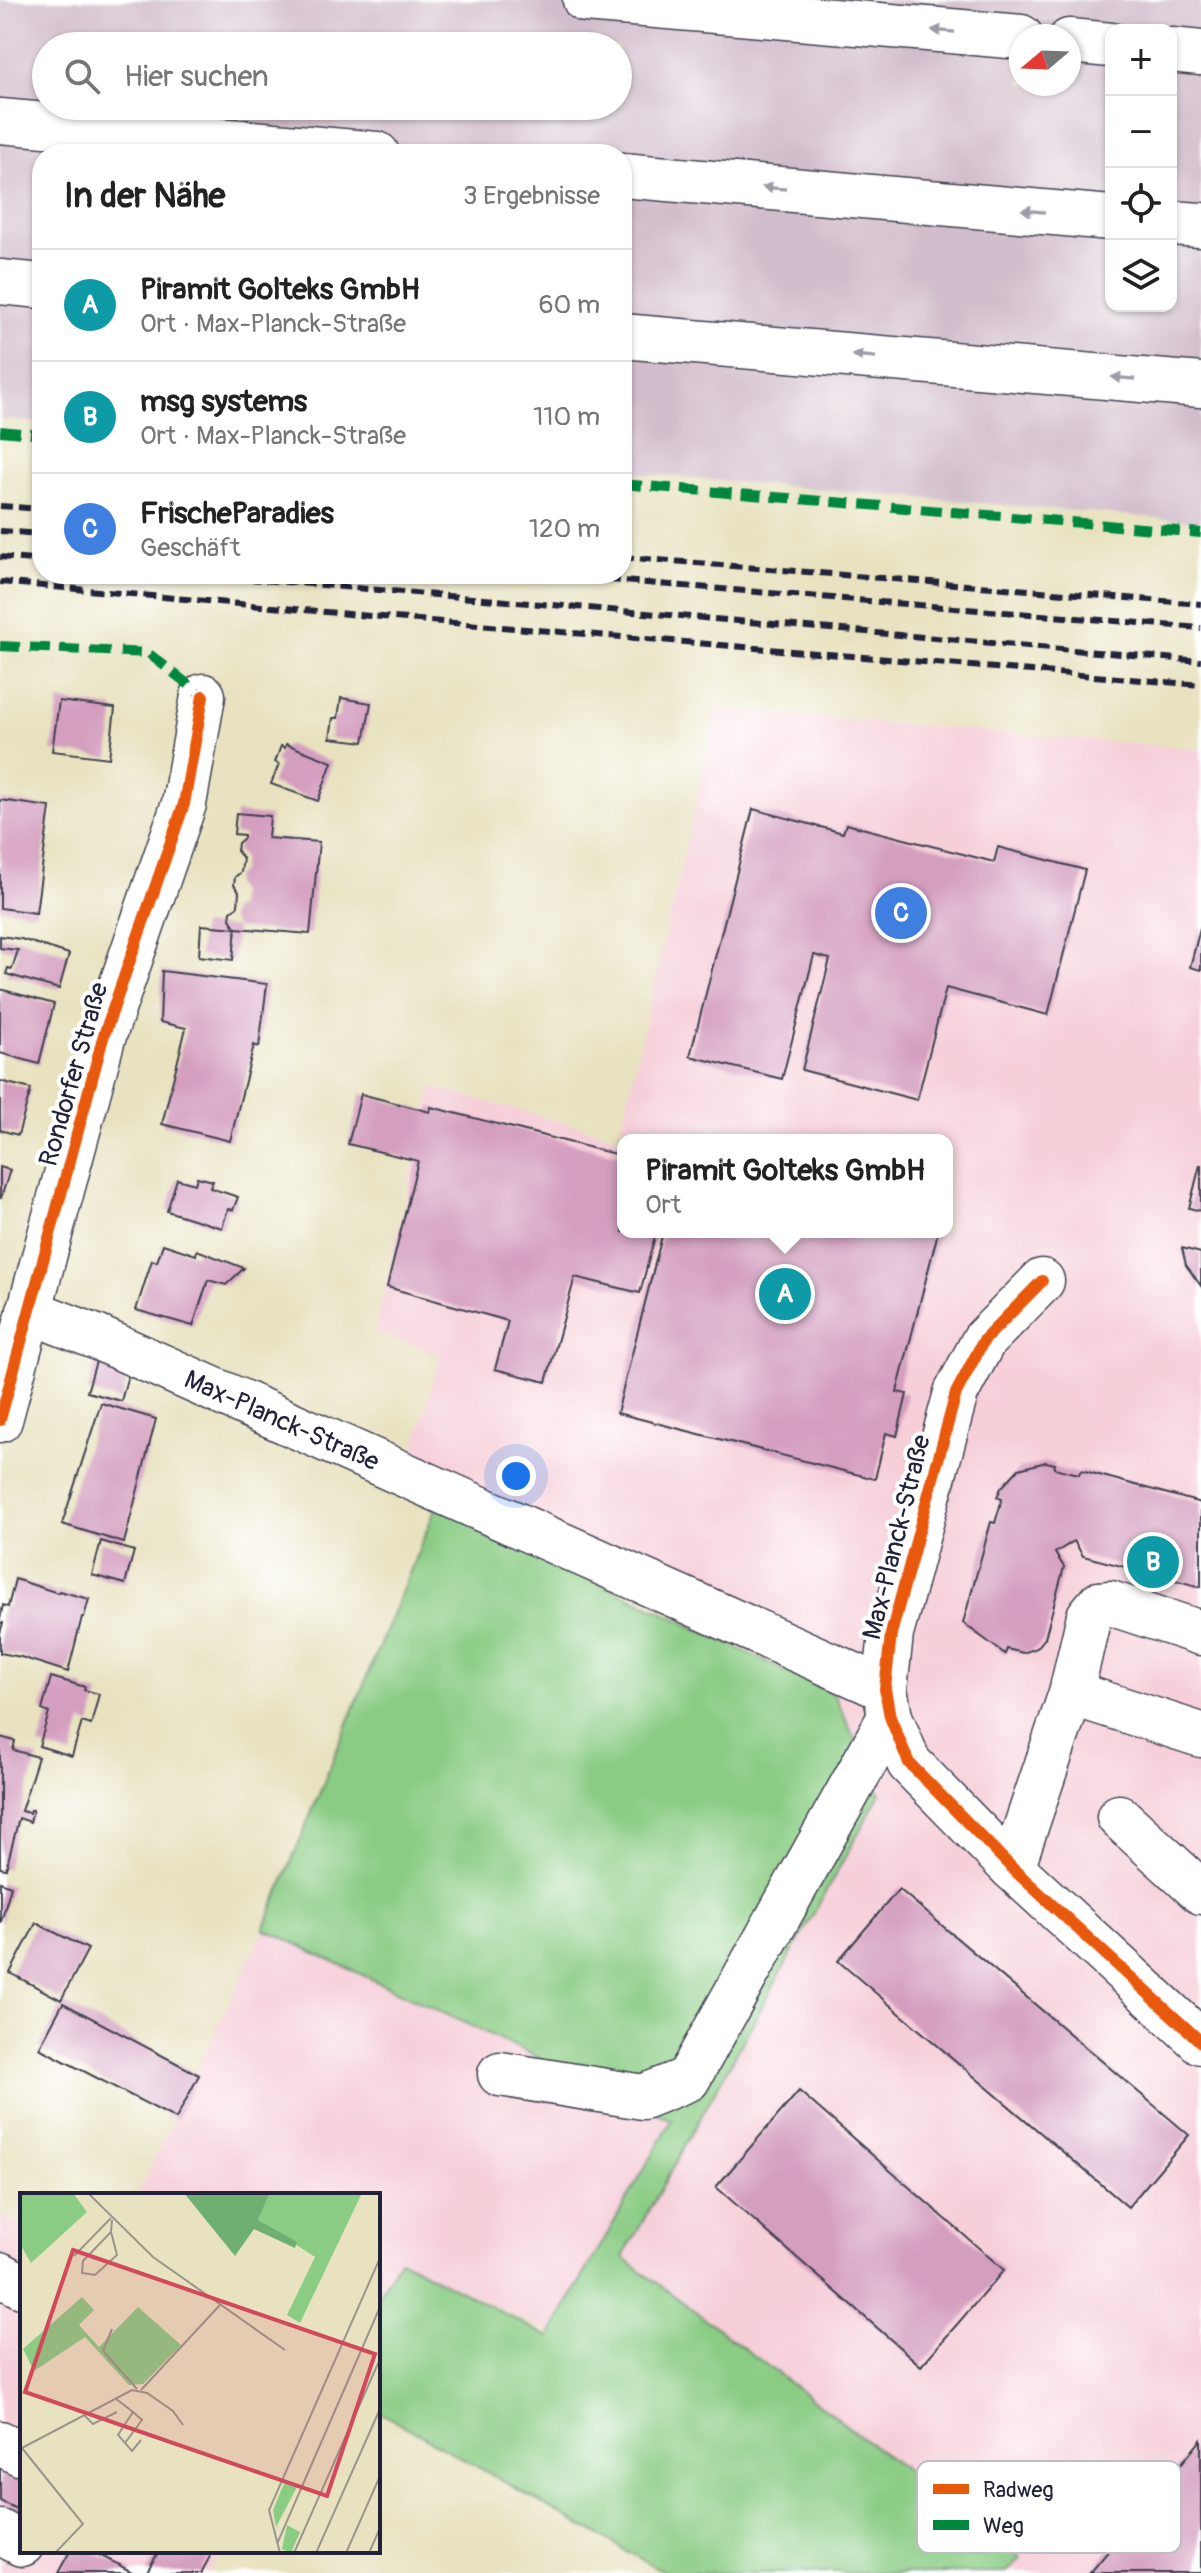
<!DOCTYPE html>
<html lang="de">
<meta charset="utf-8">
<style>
body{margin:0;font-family:Pangolin,sans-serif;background:#f2f2f2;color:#222}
.controls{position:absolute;right:24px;top:24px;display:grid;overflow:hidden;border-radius:16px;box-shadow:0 2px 6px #0004}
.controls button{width:72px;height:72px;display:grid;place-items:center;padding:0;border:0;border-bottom:2px solid #e0e0e0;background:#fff;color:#222;font:40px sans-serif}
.compass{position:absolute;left:1009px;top:24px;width:72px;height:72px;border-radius:50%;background:#fff;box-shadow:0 2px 6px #0004;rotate:251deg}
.you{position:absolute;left:516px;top:1476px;width:28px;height:28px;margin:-20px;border:6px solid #fff;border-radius:50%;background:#1a73e8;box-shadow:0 0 0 12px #1a73e833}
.badge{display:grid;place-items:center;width:52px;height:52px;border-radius:50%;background:#1a73e8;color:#fff;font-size:26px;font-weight:700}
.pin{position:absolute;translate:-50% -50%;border:4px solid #fff;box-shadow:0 2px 8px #0006}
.popup{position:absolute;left:617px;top:1134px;width:336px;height:104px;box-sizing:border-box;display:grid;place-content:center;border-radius:16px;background:#fff;filter:drop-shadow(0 2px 6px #0005);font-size:26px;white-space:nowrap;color:#767676}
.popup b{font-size:30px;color:#222}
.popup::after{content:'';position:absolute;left:50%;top:100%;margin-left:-16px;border:16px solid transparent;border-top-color:#fff}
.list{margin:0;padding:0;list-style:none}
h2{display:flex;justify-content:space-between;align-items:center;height:104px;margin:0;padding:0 32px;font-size:34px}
h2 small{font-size:26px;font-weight:400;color:#767676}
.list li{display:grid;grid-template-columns:52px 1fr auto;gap:24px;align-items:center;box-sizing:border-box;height:112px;padding:0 32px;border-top:2px solid #e0e0e0}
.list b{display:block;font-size:30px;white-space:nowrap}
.list p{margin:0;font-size:26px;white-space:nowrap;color:#767676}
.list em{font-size:26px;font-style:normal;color:#767676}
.icon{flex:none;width:44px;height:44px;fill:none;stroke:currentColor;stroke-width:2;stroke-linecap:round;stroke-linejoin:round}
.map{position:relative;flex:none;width:1201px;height:2573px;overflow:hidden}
.search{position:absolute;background:#fff;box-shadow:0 2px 6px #0004;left:32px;top:32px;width:600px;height:88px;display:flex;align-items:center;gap:20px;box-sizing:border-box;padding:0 28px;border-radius:44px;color:#767676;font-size:30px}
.panel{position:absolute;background:#fff;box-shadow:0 2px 6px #0004;left:32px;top:144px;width:600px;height:440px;border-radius:32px}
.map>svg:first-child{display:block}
.built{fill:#f6cfd9;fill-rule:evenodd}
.industrial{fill:#d1bdcb;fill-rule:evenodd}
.green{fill:#8acc84;stroke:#567760;stroke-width:2}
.building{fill:#d49ebf}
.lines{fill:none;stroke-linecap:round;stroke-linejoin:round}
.minor-casing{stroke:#403f4f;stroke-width:47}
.minor{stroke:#fff;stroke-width:44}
.rail{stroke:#22223b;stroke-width:6;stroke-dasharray:12 6;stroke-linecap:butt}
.quiet{stroke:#00873e;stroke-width:10;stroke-dasharray:20 10;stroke-linecap:butt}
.cycleway-casing{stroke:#fff;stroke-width:17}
.cycleway{stroke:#e8590c;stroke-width:12}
.oneway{fill:#9c9ca7}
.labels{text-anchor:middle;stroke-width:8;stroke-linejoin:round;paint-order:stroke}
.street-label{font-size:26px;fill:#22223b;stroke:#fff}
.inset-road{fill:none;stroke:#99958b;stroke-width:2}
.view{fill:#d1495b;fill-opacity:0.15;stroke:#d1495b;stroke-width:4}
.inset-edge{fill:none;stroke:#22223b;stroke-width:4}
.key{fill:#fff;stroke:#bdbdc4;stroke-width:2}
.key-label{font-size:22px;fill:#22223b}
</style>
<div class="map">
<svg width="1201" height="2573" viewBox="0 0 1201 2573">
<rect width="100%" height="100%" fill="#fff"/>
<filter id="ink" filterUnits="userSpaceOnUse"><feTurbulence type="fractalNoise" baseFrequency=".0125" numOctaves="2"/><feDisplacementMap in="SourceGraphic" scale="16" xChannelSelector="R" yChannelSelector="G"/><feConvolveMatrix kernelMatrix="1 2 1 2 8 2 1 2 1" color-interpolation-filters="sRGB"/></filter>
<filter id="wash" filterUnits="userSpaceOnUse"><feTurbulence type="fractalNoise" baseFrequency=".006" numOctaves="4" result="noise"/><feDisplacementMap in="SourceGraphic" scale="32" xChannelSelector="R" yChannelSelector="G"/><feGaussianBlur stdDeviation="1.8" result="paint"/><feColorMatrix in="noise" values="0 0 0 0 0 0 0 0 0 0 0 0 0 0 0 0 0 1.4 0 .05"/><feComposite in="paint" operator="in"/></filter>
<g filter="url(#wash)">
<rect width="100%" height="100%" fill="#e8e2c0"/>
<!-- built -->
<g class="built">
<path d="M717 709 1201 749V2573H1007L1021 2558 623 2257 880 1794 834 1694 448 1478 411 1461 440 1355 374 1332 432 1087 619 1137ZM623 1140H947V1232H623Z"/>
<path d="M264 1929 672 2120 551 2333 400 2259 378 2296V2195H137Z"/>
<path d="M0 2215 22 2225V2551H223L209 2573H0Z"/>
</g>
<!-- industrial -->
<path class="industrial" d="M0 0H1201V522L622 472V154H42V423L0 419ZM1111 30H1171V306H1111ZM1021 36H1069V84H1021ZM46 46H618V106H46Z"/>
<!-- green -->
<path class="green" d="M437 1505 834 1694 880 1794 623 2257 1022 2558 1007 2573H666L378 2411V2296L400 2259 549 2337 672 2120 264 1929Z"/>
<g id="blocks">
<!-- building -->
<g class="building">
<path d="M341 698 371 703 364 742 330 738 333 718H338Z"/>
<path d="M59 701 115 708 109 758 52 751Z"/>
<path d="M286 744 332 762 318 801 271 784 279 764 275 762 281 746 285 748Z"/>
<path d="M0 800 50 807 36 913 0 908Z"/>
<path d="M753 809 843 833 846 824 994 862 998 847 1085 870 1048 1015 946 988 917 1100 802 1070 830 959 814 955 782 1079 690 1056Z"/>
<path d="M236 813 270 816 268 838 319 842 310 934 236 928 230 919 231 911 238 906 239 892 234 885 235 877 241 872 243 858 237 851 238 843 244 838V835L234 834Z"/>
<path d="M201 925 236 928 233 960 199 956Z"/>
<path d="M1200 929H1201V970L1190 967Z"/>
<path d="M0 936 21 939 69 954 59 989 6 974 8 968 12 969 18 950 0 948Z"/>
<path d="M162 971 267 984 259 1047 254 1045 230 1141 162 1124 186 1028 160 1022Z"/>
<path d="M0 989 54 1004 39 1064 0 1053Z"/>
<path d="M0 1081 31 1089 18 1135 0 1130Z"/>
<path d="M361 1094 430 1112 431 1107 623 1156V1232H656L640 1293 575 1277 546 1382 495 1369 508 1321 387 1287 418 1161 348 1144Z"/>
<path d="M1200 1165H1201V1211L1189 1208Z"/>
<path d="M0 1167 10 1170 1 1198 0 1197Z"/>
<path d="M197 1177 213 1181 210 1188 238 1197 233 1210 228 1209 222 1228 167 1211 177 1179 195 1184Z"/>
<path d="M663 1232H938L897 1392 907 1394 897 1436 886 1433 875 1479 617 1413Z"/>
<path d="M163 1244 196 1255 197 1250 244 1268 226 1285 208 1280 193 1326 136 1310 152 1260 157 1262Z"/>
<path d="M1182 1248 1201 1253V1286L1186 1265Z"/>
<path d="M97 1358 130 1368 121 1401 87 1392Z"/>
<path d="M101 1403 156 1419 124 1543 62 1524Z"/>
<path d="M1046 1462 1055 1464 1054 1468 1079 1474 1081 1470 1201 1503V1587L1083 1556 1074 1541 1055 1553 1064 1567 1045 1638 1037 1648 1023 1653 1007 1649 1005 1654 963 1623 991 1522 995 1523 1002 1499 997 1497 1001 1488 1019 1469Z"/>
<path d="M101 1541 134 1551 125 1584 92 1575Z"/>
<path d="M15 1579 58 1593 59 1591 89 1599 84 1617H82L68 1672 21 1657 0 1653V1633L3 1623H0V1619L3 1605 8 1607Z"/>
<path d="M51 1677 85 1687 84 1690 99 1694 91 1725 82 1722 72 1756 39 1746 49 1713 42 1710Z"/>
<path d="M0 1737 15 1741 13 1750 38 1757 21 1811 29 1813 30 1810H33L30 1822 19 1818 6 1869 0 1868Z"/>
<path d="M0 1882 11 1886 1 1922H0Z"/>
<path d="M899 1889 1189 2135 1128 2207 838 1961Z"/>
<path d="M36 1923 88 1949 61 2000 10 1973Z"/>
<path d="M63 2003 199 2075 176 2119 39 2048Z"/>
<path d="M799 2091 1004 2270 921 2366 716 2187Z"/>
<path d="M1201 2440V2573H1090Z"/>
<path d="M0 2466 22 2477V2512L0 2501Z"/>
<path d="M70 2551H92L134 2573H58Z"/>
<path d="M159 2551H213L201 2573H146Z"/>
</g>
</g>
</g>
<g filter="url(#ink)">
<use href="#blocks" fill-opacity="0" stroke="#403f4f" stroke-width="2"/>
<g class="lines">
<!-- minor casing -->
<g class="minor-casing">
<g id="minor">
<path d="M585 0 1021 37"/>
<path d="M1069 41 1111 45"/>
<path d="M1171 50 1201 53"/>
<path d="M0 121 377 154"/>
<path d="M622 175 1111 218"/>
<path d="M1171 223 1201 225"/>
<path d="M0 282 42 286"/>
<path d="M622 336 1201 385"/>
<path d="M1042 1281 984 1340 956 1393 891 1634 885 1689 890 1717 909 1763 1012 1868 1201 2042"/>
<path d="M29 1311 96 1337 885 1689"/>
<path d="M0 1420 103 1038 184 804 203 696"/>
<path d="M1071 1693 1089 1616 1099 1604 1110 1603 1201 1633"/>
<path d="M1119 1817 1201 1892"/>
<path d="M1012 1868 1071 1693 1201 1735"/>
<path d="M500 2074 643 2097 688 2079 890 1717"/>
<path d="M0 2274 22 2286"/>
<path d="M0 2443 22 2454"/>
<path d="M0 2532 22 2544"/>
</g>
</g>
<!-- minor -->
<use href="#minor" class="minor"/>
<!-- rail -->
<g class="rail">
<path d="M0 506 42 509"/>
<path d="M0 531 42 534"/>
<path d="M0 557 42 561"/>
<path d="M622 557 1201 604"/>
<path d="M194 574 1201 661"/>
<path d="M536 574 1201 628"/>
<path d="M0 582 370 616 1201 685"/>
</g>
<!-- quiet -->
<g class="quiet">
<path d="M0 431 42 435"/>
<path d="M622 484 1201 533"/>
<path d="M0 646 148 653 203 696 202 700"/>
</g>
<!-- cycleway casing -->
<g class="cycleway-casing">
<g id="cycleway">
<path d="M1042 1281 984 1340 956 1393 891 1634 885 1689 890 1717 909 1763 1012 1868 1201 2042"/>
<path d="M0 1420 103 1038 184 804 203 696"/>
</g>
</g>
<!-- cycleway -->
<use href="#cycleway" class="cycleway"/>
</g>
<!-- one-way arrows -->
<defs><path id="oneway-solid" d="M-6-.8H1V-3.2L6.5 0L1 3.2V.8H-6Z" transform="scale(2)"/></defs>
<g class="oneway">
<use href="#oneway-solid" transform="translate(943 31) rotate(-175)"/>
<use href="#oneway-solid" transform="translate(774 188) rotate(-175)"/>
<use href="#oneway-solid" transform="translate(1033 211) rotate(-175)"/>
<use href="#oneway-solid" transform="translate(864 356) rotate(-175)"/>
<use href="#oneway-solid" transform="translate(1123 378) rotate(-175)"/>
</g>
</g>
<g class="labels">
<!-- street labels -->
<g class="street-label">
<text transform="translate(73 1074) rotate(-74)" y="9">Rondorfer Straße</text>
<text transform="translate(282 1420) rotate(24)" y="9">Max-Planck-Straße</text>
<text transform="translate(896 1537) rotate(-76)" y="9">Max-Planck-Straße</text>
</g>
</g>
<!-- overview -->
<g transform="translate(20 2193)">
<rect width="360" height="360" fill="#e8e2c0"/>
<path d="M0 0H53L67 19 11 70 0 51ZM250 0H342L280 130 267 122 295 64 238 27ZM62 104 74 117 59 132 79 154 118 114 161 152 123 191 109 192 65 144 14 178 3 156ZM265 288 277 294 256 334 253 317ZM267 332 280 339 271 360 262 356Z" fill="#8acc84"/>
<path d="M164 0H250L238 27 277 49 275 55 234 36 215 63Z" fill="#6fb072"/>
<path class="inset-road" d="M68 0 133 64 265 157M91 39 97 62 75 82 62 80 63 68 91 39 92 27M54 63 91 25M92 136 83 158 117 196M121 197 200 112M95 205 113 219 98 242 112 258 121 247M64 222 73 231 97 219M105 250 122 227 113 219M2 255 63 331 35 360M0 256 112 197 127 200 153 218 163 232M257 351 360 114M260 360 249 317 360 65M274 360 360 166M296 360 360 216M326 360 360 283M349 360 360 335"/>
<path class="view" d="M53 57 355 161 307 303 5 199Z"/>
<rect width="360" height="360" class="inset-edge"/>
</g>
<!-- legend -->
<rect x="917" y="2461" width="264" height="92" rx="12" class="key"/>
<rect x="933" y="2484" width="36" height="10" fill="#e8590c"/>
<rect x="933" y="2520" width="36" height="10" fill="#00873e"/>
<g class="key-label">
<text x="983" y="2497">Radweg</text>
<text x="983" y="2533">Weg</text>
</g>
</svg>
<div class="controls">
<button>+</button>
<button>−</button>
<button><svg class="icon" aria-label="locate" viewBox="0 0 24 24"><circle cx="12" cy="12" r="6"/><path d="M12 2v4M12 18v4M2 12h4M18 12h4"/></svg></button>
<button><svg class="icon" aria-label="layers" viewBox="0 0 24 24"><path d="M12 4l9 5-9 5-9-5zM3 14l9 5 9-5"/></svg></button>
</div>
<svg class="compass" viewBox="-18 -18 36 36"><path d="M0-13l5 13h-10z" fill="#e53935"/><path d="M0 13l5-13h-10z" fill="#767676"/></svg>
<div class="you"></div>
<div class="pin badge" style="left:785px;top:1294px;background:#0f9aa8">A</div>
<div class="popup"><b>Piramit Golteks GmbH</b>Ort</div>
<div class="pin badge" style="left:1153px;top:1562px;background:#0f9aa8">B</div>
<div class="pin badge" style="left:901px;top:913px;background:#3f7fe0">C</div>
<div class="search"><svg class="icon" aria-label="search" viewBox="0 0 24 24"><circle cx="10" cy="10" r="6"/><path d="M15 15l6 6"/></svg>Hier suchen</div>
<section class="panel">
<h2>In der Nähe<small>3 Ergebnisse</small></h2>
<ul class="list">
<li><span class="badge" style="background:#0f9aa8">A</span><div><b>Piramit Golteks GmbH</b><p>Ort · Max-Planck-Straße</p></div><em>60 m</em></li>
<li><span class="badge" style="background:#0f9aa8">B</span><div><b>msg systems</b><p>Ort · Max-Planck-Straße</p></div><em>110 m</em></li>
<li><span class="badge" style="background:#3f7fe0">C</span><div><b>FrischeParadies</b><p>Geschäft</p></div><em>120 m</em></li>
</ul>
</section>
</div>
